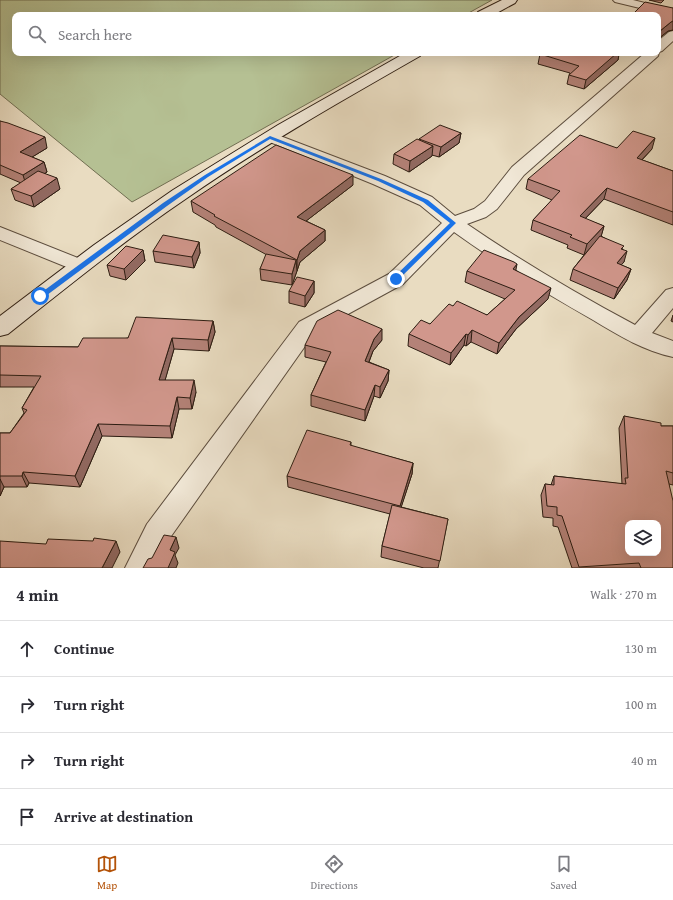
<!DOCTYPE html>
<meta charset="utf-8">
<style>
body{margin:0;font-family:"Gentium Book Plus",serif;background:#f2f2f3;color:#2b2b33}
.controls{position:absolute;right:12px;bottom:12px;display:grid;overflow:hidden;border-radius:8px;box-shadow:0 4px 16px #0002}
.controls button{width:36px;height:36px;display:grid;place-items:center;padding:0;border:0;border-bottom:1px solid #e1e1e2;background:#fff;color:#2b2b33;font:20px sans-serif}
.stop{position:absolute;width:12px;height:12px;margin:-9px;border:3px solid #1a73e8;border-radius:50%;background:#fff}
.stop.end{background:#1a73e8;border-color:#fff;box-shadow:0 1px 4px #0008}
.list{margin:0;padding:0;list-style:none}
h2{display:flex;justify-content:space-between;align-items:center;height:52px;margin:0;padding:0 16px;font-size:17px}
h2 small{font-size:13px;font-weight:400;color:#7c7c81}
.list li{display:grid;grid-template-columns:26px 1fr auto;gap:12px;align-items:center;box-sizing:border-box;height:56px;padding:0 16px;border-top:1px solid #e1e1e2}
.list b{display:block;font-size:15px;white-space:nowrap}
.list em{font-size:13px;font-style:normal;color:#7c7c81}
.icon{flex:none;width:22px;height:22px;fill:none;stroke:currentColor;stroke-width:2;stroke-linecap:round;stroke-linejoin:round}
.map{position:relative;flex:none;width:673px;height:568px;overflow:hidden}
.search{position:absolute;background:#fff;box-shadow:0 4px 16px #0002;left:12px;right:12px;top:12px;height:44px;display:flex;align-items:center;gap:10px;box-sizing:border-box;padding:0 14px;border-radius:8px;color:#7c7c81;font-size:15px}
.sheet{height:276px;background:#fff}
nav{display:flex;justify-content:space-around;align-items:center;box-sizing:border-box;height:56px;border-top:1px solid #e1e1e2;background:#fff;font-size:11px;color:#7c7c81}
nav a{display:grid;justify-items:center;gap:2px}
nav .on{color:#b45309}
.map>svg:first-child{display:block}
.green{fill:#b5c093;stroke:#716e52}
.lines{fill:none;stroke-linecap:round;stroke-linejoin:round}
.street-casing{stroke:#5c4d3e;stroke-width:2}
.secondary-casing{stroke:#2d1d12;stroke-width:2}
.street{fill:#f1e8d7;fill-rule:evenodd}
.secondary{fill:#f1e8d7;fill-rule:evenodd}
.wall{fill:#b48278;stroke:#2d1d12}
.shaded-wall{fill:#926a62;stroke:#2d1d12}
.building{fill:#d1978c;stroke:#2d1d12;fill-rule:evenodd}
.route{fill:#1a73e8}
</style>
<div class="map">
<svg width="673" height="568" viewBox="0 0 673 568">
<rect width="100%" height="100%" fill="#e9dcc1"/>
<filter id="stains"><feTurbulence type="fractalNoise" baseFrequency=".005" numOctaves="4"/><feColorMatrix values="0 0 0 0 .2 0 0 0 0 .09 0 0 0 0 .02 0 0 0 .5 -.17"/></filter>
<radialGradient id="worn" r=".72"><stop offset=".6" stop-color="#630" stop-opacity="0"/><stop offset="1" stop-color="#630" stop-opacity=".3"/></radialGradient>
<!-- green -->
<path class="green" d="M0 0H492L465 15H15V53H398L132 202 0 94Z"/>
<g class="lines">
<!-- street casing -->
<g class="street-casing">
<g id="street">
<path d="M613 0H633L673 10V16L615 2Z"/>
<path d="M673 31V41L662 51 659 52 658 56 524 175 497 209 486 217 467 224C521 261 577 294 635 325L666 290 673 288V308L652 333 673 341V357C644 351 618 335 593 320 545 293 499 264 454 232L403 284 315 332 167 542 154 568H125L147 524 299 322 389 274 442 223 420 205 373 184 265 140 262 137 265 134 270 132 275 134 385 176 432 197 455 216 474 209 485 201 512 167 645 53H658V41L669 32Z"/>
<path d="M0 227 88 262 91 266 88 270 81 272 74 270 0 240Z"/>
</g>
</g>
<!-- secondary casing -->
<g class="secondary-casing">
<g id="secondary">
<path d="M502 0H517L515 3 493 15H477L478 12Z"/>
<path d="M405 53H422L420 56C341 101 262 146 187 198 125 240 67 287 8 334L0 336V316L94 245 173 190 278 125Z"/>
</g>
</g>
<!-- street -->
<use href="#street" class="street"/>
<!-- secondary -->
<use href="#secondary" class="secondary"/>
</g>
<!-- wall -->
<g class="wall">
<path d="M649 0H664L661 3Z"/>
<path d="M673 8V30L668 31 658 39V15Z"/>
<path d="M542 53H621L619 54 618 60 584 89 567 84 569 75 570 73 538 64 540 54Z"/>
<path d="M0 121 47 148 32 157 44 162 47 172 45 174 60 189 34 207 15 200 11 189 21 183 0 174Z"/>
<path d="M461 133 459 143 439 157 432 155V156L409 172 393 164 394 154 419 140V139Z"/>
<path d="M617 148 652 149 642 160 673 171V225L604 199 585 219 604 226 601 236 623 249 624 262 621 265 631 269 627 280 614 299 570 280 573 269 584 255 567 248 568 245 531 230 533 220 552 200 526 189 528 179Z"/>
<path d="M353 185 306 221 325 230V241L300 262 292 285 261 280 260 269 267 255 216 227 215 225 193 212 191 201Z"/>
<path d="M199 242 200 253 194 268 155 262 153 251Z"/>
<path d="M143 250 145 261 126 280 110 276 107 265Z"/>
<path d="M516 270 548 299 516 329 497 354 471 342 466 346 464 345 450 365 408 346 409 334 430 324 453 306 487 315 505 299 465 282 467 271Z"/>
<path d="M314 281V293L305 307 289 303V291Z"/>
<path d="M673 315V322L671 321Z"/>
<path d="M213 321 215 332 209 351 174 349 165 380 196 392 192 409H179L172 438 102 436 80 487 29 483 27 487H4L0 496V433H10L24 413 22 408 34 387H0V346L78 347 128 338Z"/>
<path d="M382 340 373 351 369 362 389 370 388 381 380 398 374 396 365 421 311 406V395L326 362 305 357V345Z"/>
<path d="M624 416 661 426H673V485L669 484 673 568H572L558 527 553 526V518L543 517 541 495 545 484 551 485 554 476 622 484 619 428Z"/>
<path d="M351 442V446L413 463 412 474 401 507 448 519 438 568H424L381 557 382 546 390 514 288 487 287 476Z"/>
</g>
<!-- shaded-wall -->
<g class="shaded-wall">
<path d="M673 21V30L668 31 658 39 660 31 671 22Z"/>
<path d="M615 53H621L619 54 618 60 584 89 586 80Z"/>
<path d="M461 133 459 143 439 157 441 147Z"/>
<path d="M45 137 47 148 24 162 20 152Z"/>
<path d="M655 138 652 149 633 169 637 158Z"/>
<path d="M433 146 432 156 409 172 410 161Z"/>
<path d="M44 162 47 172 26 185 23 175Z"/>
<path d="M353 175V185L297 228V217Z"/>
<path d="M57 178 60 189 34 207 31 196Z"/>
<path d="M607 188 604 199 577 227 580 216Z"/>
<path d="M604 226 601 237 584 255 587 244Z"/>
<path d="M325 230V241L300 262 297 271V260L300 251Z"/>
<path d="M199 242 200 253 194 268 192 257Z"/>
<path d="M143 250 145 261 126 280 124 269Z"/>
<path d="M627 251 624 262 613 274 617 263Z"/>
<path d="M296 260 297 271 292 285V274Z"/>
<path d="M517 264 515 275 513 269Z"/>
<path d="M631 269 627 280 614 299 618 288Z"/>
<path d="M314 281V293L305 307V296Z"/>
<path d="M551 288 548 299 516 329 497 354 499 343 519 317Z"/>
<path d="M213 321 215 332 209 351 208 340Z"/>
<path d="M382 329V340L373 351 365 372V361L374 339Z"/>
<path d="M472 330 471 342 466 346 468 335Z"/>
<path d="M466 334 464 345 450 365 451 353Z"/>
<path d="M172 338 174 349 162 391 159 380Z"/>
<path d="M389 370 388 381 380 398V387Z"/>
<path d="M194 380 196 392 192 409 190 398Z"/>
<path d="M375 385 374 396 365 421V410Z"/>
<path d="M177 397 179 409 172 438 170 426Z"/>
<path d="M98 424 102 436 80 487 75 476Z"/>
<path d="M413 463 412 474 398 517 400 506Z"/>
<path d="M23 472 29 483 27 487 22 476Z"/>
<path d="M0 479 4 487 0 496Z"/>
<path d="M176 537 179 548 175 555 178 563 176 568H168L170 550Z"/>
<path d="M116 541 120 552 112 568H102Z"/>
</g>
<!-- building -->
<g class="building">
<path d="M645 2 673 8V21L671 22 660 31 658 30V15H632Z"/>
<path d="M542 53H617L586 80 569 75 579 66 540 54Z"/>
<path d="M0 121 8 123 45 137 20 152 44 162 23 175 0 165Z"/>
<path d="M440 125 461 133 441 147 419 139Z"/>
<path d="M633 131 655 138 637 158 673 171V212L607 188 580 216 604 226 587 244 570 237 572 235 533 220 560 191 528 179 580 135 617 148Z"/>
<path d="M417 139 433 146 410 161 394 154Z"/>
<path d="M276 145 353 175 297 217 325 230 300 251 297 260 214 216 215 215 191 201Z"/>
<path d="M38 171 57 178 31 196 11 189Z"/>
<path d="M163 235 199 242 192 257 153 251Z"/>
<path d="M600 236 624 246 621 249 627 251 617 263 631 269 618 288 573 269Z"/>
<path d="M126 246 143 250 124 269 107 265Z"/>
<path d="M484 250 514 262 517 264 513 269 551 288 519 317 499 343 472 330 468 335 466 334 451 353 409 334 421 320 430 324 449 304 453 306 457 301 487 315 515 290 467 271Z"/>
<path d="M266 254 296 260 292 274 260 269Z"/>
<path d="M297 277 314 281 305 296 289 291Z"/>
<path d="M338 310 382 329 374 339 365 361 389 370 380 387 375 385 365 410 311 395 331 352 305 345 317 321Z"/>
<path d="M136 317 213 321 208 340 172 338 159 380H194L190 398 177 397 170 426 98 424 75 476 23 472 22 476H0V433H10L27 410 22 408 41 376 0 375V346L78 347 83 338H128Z"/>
<path d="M624 416 661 423V426H673V473L666 471 673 501V568H641L639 563 579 567 562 516 557 515V507L547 506 545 484 554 485V476L626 484 625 478H628ZM628 523H658V553H628Z"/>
<path d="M307 430 351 442 350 445 413 463 400 506 287 476Z"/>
<path d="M392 505 448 519 440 561 382 546Z"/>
<path d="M164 535 176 537 170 550 175 552 168 568H143L148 559 152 558Z"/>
<path d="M94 538 116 541 102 568H0V541L46 544 48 539 93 541Z"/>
</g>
<!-- route -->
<path class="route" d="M270 136 381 179 428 200 456 223 398 280H394V277L450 223 423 202 378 181 270 139 208 177 167 206 43 298H38V295L163 203 205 175Z"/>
<rect width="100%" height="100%" filter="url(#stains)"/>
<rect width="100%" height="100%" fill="url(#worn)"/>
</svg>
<div class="controls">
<button><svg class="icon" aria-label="layers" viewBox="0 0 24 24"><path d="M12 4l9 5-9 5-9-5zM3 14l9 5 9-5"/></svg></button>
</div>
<div class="stop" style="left:40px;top:296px"></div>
<div class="stop end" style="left:396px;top:279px"></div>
<div class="search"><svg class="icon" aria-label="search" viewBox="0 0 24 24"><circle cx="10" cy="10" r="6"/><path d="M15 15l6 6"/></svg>Search here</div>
</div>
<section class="sheet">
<h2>4 min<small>Walk · 270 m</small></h2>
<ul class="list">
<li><svg class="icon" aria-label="ahead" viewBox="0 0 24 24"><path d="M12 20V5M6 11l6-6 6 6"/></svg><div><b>Continue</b></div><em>130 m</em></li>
<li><svg class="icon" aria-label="right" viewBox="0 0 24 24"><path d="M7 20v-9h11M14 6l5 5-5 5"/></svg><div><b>Turn right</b></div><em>100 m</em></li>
<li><svg class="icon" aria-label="right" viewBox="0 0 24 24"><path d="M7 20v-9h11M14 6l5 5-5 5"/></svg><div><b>Turn right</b></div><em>40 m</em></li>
<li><svg class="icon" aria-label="arrive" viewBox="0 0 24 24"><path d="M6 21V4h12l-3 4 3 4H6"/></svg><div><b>Arrive at destination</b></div></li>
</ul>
</section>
<nav>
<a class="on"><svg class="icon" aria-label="map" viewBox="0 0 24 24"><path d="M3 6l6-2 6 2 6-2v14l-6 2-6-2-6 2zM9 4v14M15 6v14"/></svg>Map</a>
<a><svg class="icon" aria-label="directions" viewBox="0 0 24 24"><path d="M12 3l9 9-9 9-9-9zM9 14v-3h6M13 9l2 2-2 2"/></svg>Directions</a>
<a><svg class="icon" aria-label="saved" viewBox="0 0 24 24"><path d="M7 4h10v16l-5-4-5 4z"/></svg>Saved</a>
</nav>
